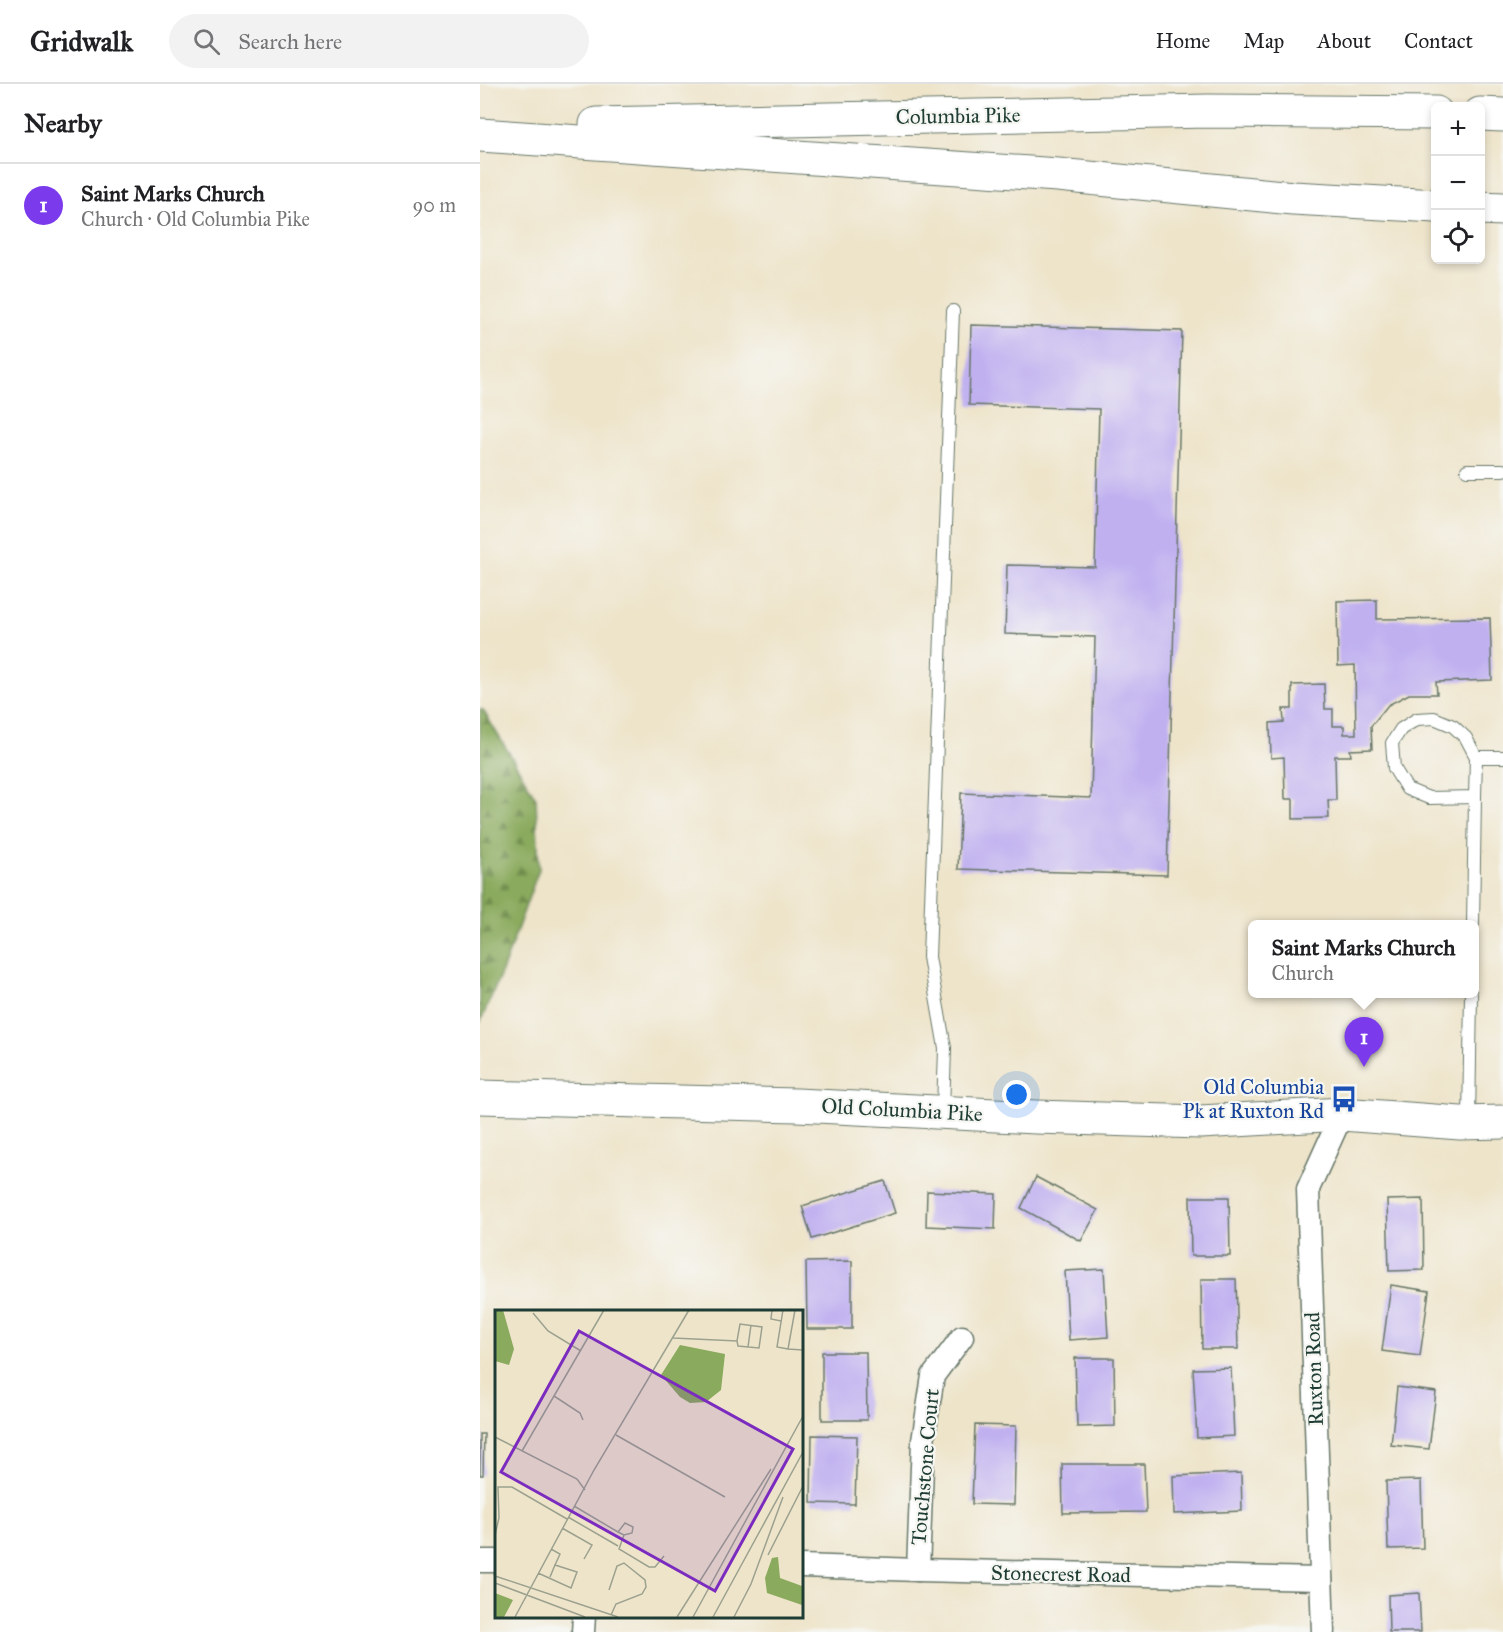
<!DOCTYPE html>
<meta charset="utf-8">
<style>
body{margin:0;font-family:"IM FELL Great Primer",serif;background:#f2f2f2;color:#202124}
.controls{position:absolute;right:18px;top:18px;display:grid;overflow:hidden;border-radius:9px;box-shadow:0 3px 9px #0003}
.controls button{width:54px;height:54px;display:grid;place-items:center;padding:0;border:0;border-bottom:2px solid #e0e0e0;background:#fff;color:#202124;font:30px sans-serif}
.you{position:absolute;left:537px;top:1011px;width:21px;height:21px;margin:-15px;border:4px solid #fff;border-radius:50%;background:#1a73e8;box-shadow:0 0 0 9px #1a73e833}
.badge{display:grid;place-items:center;width:39px;height:39px;border-radius:50%;background:#7c3aed;color:#fff;font-size:20px;font-weight:700}
.pin{position:absolute;translate:-50% -50px;filter:drop-shadow(0 2px 3px #0008)}
.pin::after{content:'';position:absolute;top:32px;width:21px;height:18px;background:inherit;clip-path:polygon(0 0,100% 0,50% 100%)}
.popup{position:absolute;left:768px;top:836px;width:231px;height:78px;box-sizing:border-box;display:grid;place-content:center;border-radius:9px;background:#fff;filter:drop-shadow(0 2px 4px #0005);font-size:20px;white-space:nowrap;color:#757577}
.popup b{font-size:22px;color:#202124}
.popup::after{content:'';position:absolute;left:50%;top:100%;margin-left:-12px;border:12px solid transparent;border-top-color:#fff}
.list{margin:0;padding:0;list-style:none}
h2{display:flex;justify-content:space-between;align-items:center;height:78px;margin:0;padding:0 24px;font-size:26px}
h2 small{font-size:20px;font-weight:400;color:#757577}
.list li{display:grid;grid-template-columns:39px 1fr auto;gap:18px;align-items:center;box-sizing:border-box;height:84px;padding:0 24px;border-top:2px solid #e0e0e0}
.list b{display:block;font-size:22px;white-space:nowrap}
.list p{margin:0;font-size:20px;white-space:nowrap;color:#757577}
.list em{font-size:20px;font-style:normal;color:#757577}
.icon{flex:none;width:33px;height:33px;fill:none;stroke:currentColor;stroke-width:2;stroke-linecap:round;stroke-linejoin:round}
.map{position:relative;flex:none;width:1023px;height:1548px;overflow:hidden}
header{display:flex;align-items:center;gap:36px;box-sizing:border-box;height:84px;padding:0 30px;background:#fff;border-bottom:2px solid #e0e0e0}
header strong{font-size:28px}
nav{display:flex;gap:33px;margin-inline-start:auto;font-size:21px}
.search{width:420px;height:54px;background:#f2f2f2;display:flex;align-items:center;gap:15px;box-sizing:border-box;padding:0 21px;border-radius:33px;color:#757577;font-size:22px}
main{display:flex}
aside{flex:1;background:#fff}
.map>svg:first-child{display:block}
.forest{fill:url(#forest-firs);stroke:#547448;stroke-width:1.5}
.building{fill:#c0b0f0}
.lines{fill:none;stroke-linecap:round;stroke-linejoin:round}
.lane-casing{stroke:#677768;stroke-width:14}
.street-casing{stroke:#677768;stroke-width:25}
.secondary-casing{stroke:#677768;stroke-width:35}
.highway-casing{stroke:#677768;stroke-width:35}
.lane{stroke:#fff;stroke-width:12}
.street{stroke:#fff;stroke-width:22}
.secondary{stroke:#fff;stroke-width:33}
.highway{stroke:#fff;stroke-width:33}
.labels{text-anchor:middle;stroke-width:4.5;stroke-linejoin:round;paint-order:stroke}
.street-label{font-size:21px;fill:#1f3d34;stroke:#f6f6f2}
.transit-label{font-size:21px;fill:#164399;stroke:#f6f6f2;text-anchor:end}
.inset-road{fill:none;stroke:#9ba18e;stroke-width:1.5}
.view{fill:#7b2cbf;fill-opacity:0.15;stroke:#7b2cbf;stroke-width:3}
.inset-edge{fill:none;stroke:#1f3d34;stroke-width:3}
</style>
<header>
<strong>Gridwalk</strong>
<div class="search"><svg class="icon" aria-label="search" viewBox="0 0 24 24"><circle cx="10" cy="10" r="6"/><path d="M15 15l6 6"/></svg>Search here</div>
<nav><a>Home</a><a>Map</a><a>About</a><a>Contact</a></nav>
</header>
<main>
<aside>
<h2>Nearby<small></small></h2>
<ul class="list">
<li><span class="badge">1</span><div><b>Saint Marks Church</b><p>Church · Old Columbia Pike</p></div><em>90 m</em></li>
</ul>
</aside>
<div class="map">
<svg width="1023" height="1548" viewBox="0 0 1023 1548">
<defs>
<pattern id="forest-firs" width="22" height="20" patternUnits="userSpaceOnUse" patternTransform="scale(1.5)"><rect width="22" height="20" fill="#8aaa5d"/><path d="M5 1l3.5 6h-7zM16 11l3.5 6h-7z" fill="#708c4e"/></pattern>
</defs>
<rect width="100%" height="100%" fill="#f6f6f2"/>
<filter id="ink" filterUnits="userSpaceOnUse"><feTurbulence type="fractalNoise" baseFrequency=".0167" numOctaves="2"/><feDisplacementMap in="SourceGraphic" scale="12" xChannelSelector="R" yChannelSelector="G"/><feConvolveMatrix kernelMatrix="1 2 1 2 8 2 1 2 1" color-interpolation-filters="sRGB"/></filter>
<filter id="wash" filterUnits="userSpaceOnUse"><feTurbulence type="fractalNoise" baseFrequency=".008" numOctaves="4" result="noise"/><feDisplacementMap in="SourceGraphic" scale="24" xChannelSelector="R" yChannelSelector="G"/><feGaussianBlur stdDeviation="1.35" result="paint"/><feColorMatrix in="noise" values="0 0 0 0 0 0 0 0 0 0 0 0 0 0 0 0 0 1.4 0 .05"/><feComposite in="paint" operator="in"/></filter>
<g filter="url(#wash)">
<rect width="100%" height="100%" fill="#eee4ca"/>
<!-- forest -->
<path class="forest" d="M0 625 3 626 56 714 59 785 23 885 0 939Z"/>
<g id="blocks">
<!-- building -->
<g class="building">
<path d="M491 241 702 247 687 791 478 785 481 709 611 714 615 553 525 550 527 481 615 483 619 325 489 321Z"/>
<path d="M897 516V535L1010 534 1012 596 956 598 957 610H929L908 621 891 642 892 665 870 666 871 672H855L856 716H848L849 734 813 735V715H805L804 673 791 674 790 639 804 638 803 625H812V601L844 600 845 625H853V642H864V650H876L875 581 858 582 857 517Z"/>
<path d="M556 1093 618 1126 601 1157 541 1124Z"/>
<path d="M405 1097 415 1129 332 1155 322 1122Z"/>
<path d="M447 1107 516 1110 515 1145 446 1142Z"/>
<path d="M710 1113H749L750 1172H711Z"/>
<path d="M943 1115 944 1186 909 1187 907 1116Z"/>
<path d="M372 1177V1245H327L326 1178Z"/>
<path d="M624 1185 628 1253 589 1256 585 1187Z"/>
<path d="M721 1195H756L758 1265H722Z"/>
<path d="M911 1201 949 1207 940 1272 902 1267Z"/>
<path d="M342 1268H386L387 1336H342Z"/>
<path d="M595 1274H634L635 1342 597 1343Z"/>
<path d="M751 1284 754 1352 717 1354 713 1285Z"/>
<path d="M917 1303 956 1308 949 1365 911 1361Z"/>
<path d="M495 1341 536 1342 534 1421 492 1420Z"/>
<path d="M0 1350H4L3 1391H0Z"/>
<path d="M332 1351 377 1352 375 1420 331 1419Z"/>
<path d="M582 1380H664L666 1428 583 1429Z"/>
<path d="M761 1389 762 1427 694 1430 693 1392Z"/>
<path d="M941 1396 943 1464 908 1465 906 1397Z"/>
<path d="M939 1509 941 1548H909L908 1511Z"/>
</g>
</g>
</g>
<g filter="url(#ink)">
<use href="#blocks" fill-opacity="0" stroke="#677768" stroke-width="1.5"/>
<g class="lines">
<!-- lane casing -->
<g class="lane-casing">
<g id="lane">
<path d="M987 386H1023"/>
<path d="M996 673H1023"/>
<path d="M993 840 995 713 996 673 986 654 973 642 954 634 937 635 921 645 912 659 914 684 927 705 949 714 995 713"/>
<path d="M463 1027 465 964 449 873 473 227"/>
<path d="M989 1038 991 910"/>
</g>
</g>
<!-- street casing -->
<g class="street-casing">
<g id="street">
<path d="M0 1477H16"/>
<path d="M321 1482 438 1486 841 1495"/>
<path d="M438 1486 443 1357 453 1292 482 1253"/>
<path d="M103 1548 104 1532"/>
<path d="M843 1548 828 1105 862 1030"/>
</g>
</g>
<!-- secondary casing -->
<g class="secondary-casing">
<path id="secondary" d="M0 1013 317 1021 556 1033 721 1038 862 1030 980 1039 1023 1038"/>
</g>
<!-- highway casing -->
<g class="highway-casing">
<g id="highway">
<path d="M1000 30 1023 31"/>
<path d="M116 40 728 27 956 29"/>
<path d="M0 51 578 91 813 114 956 122"/>
<path d="M1000 124 1023 125"/>
</g>
</g>
<!-- lane -->
<use href="#lane" class="lane"/>
<!-- street -->
<use href="#street" class="street"/>
<!-- secondary -->
<use href="#secondary" class="secondary"/>
<!-- highway -->
<use href="#highway" class="highway"/>
</g>
</g>
<!-- icons -->
<defs>
<g id="bus-bare" transform="scale(2.07)"><path d="M-5-6H5V4H4V6H2V4H-2V6H-4V4H-5ZM-3.5-4V0h7V-4ZM-3.5 1.2v1.5H-2V1.2ZM2 1.2v1.5H3.5V1.2Z" fill="#1a4fb4" stroke="#f6f6f2" stroke-width="2.5" paint-order="stroke"/></g>
</defs>
<g fill-rule="evenodd">
<use href="#bus-bare" x="864" y="1015"/>
</g>
<g class="labels">
<!-- street labels -->
<g class="street-label">
<text transform="translate(478 32) rotate(-1)" y="7">Columbia Pike</text>
<text transform="translate(422 1026) rotate(3)" y="7">Old Columbia Pike</text>
<text transform="translate(834 1285) rotate(-92)" y="7">Ruxton Road</text>
<text transform="translate(445 1383) rotate(-85)" y="7">Touchstone Court</text>
<text transform="translate(581 1490) rotate(1)" y="7">Stonecrest Road</text>
</g>
<!-- transit labels -->
<g class="transit-label">
<text x="844" y="1010">Old Columbia<tspan x="844" dy="24">Pk at Ruxton Rd</tspan></text>
</g>
</g>
<!-- overview -->
<g transform="translate(15 1226)">
<rect width="308" height="308" fill="#eee4ca"/>
<path d="M0 0H8L19 39 14 55 0 51ZM185 35 230 44 226 80 211 92 195 93 185 87 166 65ZM283 247 285 268 307 276V295L272 283 270 268 277 248ZM0 283 18 290 9 307H0Z" fill="#8aaa5d"/>
<path class="inset-road" d="M277 0 276 9 286 11M288 0 282 37 293 39M300 0 293 39 308 40M38 3 53 21 86 41M178 28 242 31 245 14 267 17 264 38 243 36 242 31M253 37 256 15M59 86 85 103 88 110M121 125 230 187M0 127 82 169 90 180M27 141 109 0M79 196 123 222 129 225 137 223 138 217 130 213 123 222M73 207 123 236M67 218 97 235 89 249M0 225 4 208 3 177H17L72 209M129 225 124 239 154 257H160L169 246M56 239 65 244 60 255M273 245 308 176M43 263 76 278 82 262 60 255 55 267M0 266 123 307M0 273 90 307M114 280 122 256 129 253 150 270 151 277 147 284 121 294 116 305M20 307 99 160 194 0M182 307 276 159M198 307 308 106M218 307 308 142M239 307 256 274 288 187"/>
<path class="view" d="M84 21 298 139 220 281 6 162Z"/>
<rect width="308" height="308" class="inset-edge"/>
</g>
</svg>
<div class="controls">
<button>+</button>
<button>−</button>
<button><svg class="icon" aria-label="locate" viewBox="0 0 24 24"><circle cx="12" cy="12" r="6"/><path d="M12 2v4M12 18v4M2 12h4M18 12h4"/></svg></button>
</div>
<div class="you"></div>
<div class="pin badge" style="left:884px;top:983px">1</div>
<div class="popup"><b>Saint Marks Church</b>Church</div>
</div>
</main>
